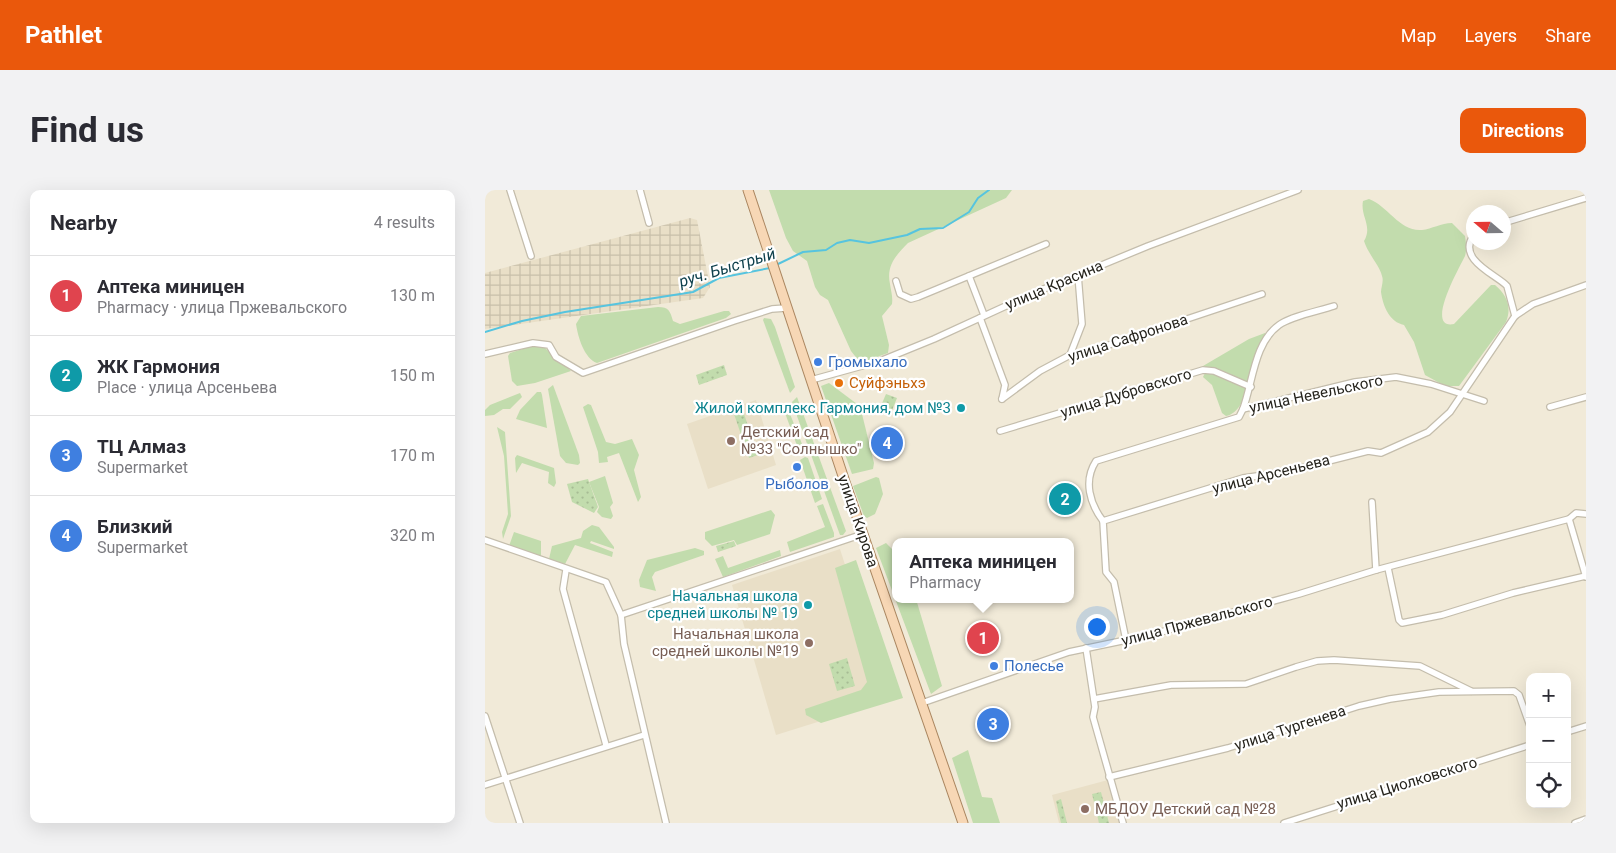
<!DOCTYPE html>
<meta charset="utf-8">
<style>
body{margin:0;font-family:Roboto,sans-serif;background:#f2f2f3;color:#2b2b33}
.controls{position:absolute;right:15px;bottom:15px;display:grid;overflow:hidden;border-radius:10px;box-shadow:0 5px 20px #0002}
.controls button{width:45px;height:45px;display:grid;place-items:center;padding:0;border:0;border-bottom:1px solid #e1e1e2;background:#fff;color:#2b2b33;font:25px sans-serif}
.compass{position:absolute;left:981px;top:15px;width:45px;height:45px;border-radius:50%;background:#fff;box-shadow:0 5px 20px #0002;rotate:290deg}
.you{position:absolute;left:611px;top:436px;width:18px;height:18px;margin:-12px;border:4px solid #fff;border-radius:50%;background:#1a73e8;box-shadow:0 0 0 8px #1a73e833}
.badge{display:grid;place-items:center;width:32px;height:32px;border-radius:50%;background:#ea580c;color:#fff;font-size:16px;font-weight:700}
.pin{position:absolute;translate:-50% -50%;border:2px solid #fff;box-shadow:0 1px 5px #0006}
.popup{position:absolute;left:407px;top:348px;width:182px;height:65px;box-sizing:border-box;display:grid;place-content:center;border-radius:10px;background:#fff;filter:drop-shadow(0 1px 4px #0005);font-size:16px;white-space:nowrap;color:#7c7c81}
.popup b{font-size:19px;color:#2b2b33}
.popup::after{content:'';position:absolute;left:50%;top:100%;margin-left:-10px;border:10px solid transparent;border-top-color:#fff}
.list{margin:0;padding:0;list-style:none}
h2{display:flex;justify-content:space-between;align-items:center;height:65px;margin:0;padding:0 20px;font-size:21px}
h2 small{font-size:16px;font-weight:400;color:#7c7c81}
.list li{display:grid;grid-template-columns:32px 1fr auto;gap:15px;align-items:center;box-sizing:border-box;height:80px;padding:0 20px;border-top:1px solid #e1e1e2}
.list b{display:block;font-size:19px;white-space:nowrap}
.list p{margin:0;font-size:16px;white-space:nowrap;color:#7c7c81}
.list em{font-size:16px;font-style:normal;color:#7c7c81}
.icon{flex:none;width:28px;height:28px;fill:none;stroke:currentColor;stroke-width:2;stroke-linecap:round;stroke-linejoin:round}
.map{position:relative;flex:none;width:1101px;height:633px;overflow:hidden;border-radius:10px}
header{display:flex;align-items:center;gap:30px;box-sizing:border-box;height:70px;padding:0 25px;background:#ea580c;color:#fff}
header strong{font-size:24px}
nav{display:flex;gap:28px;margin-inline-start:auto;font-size:18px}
.intro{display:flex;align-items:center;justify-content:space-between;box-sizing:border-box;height:120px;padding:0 30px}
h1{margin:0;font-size:35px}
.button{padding:12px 22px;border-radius:10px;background:#ea580c;color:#fff;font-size:18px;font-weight:700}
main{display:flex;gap:30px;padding:0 30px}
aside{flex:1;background:#fff;border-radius:10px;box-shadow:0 5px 20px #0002}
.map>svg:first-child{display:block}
.built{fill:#e9dfc7}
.industrial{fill:url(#industrial-grid)}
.grass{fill:#c2dcad}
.park{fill:url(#park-dots)}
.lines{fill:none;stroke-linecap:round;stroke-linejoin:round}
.stream{stroke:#56c4df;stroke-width:2}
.minor-casing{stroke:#c4bdac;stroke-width:8}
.primary-casing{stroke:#aa8660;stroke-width:11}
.minor{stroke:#fff;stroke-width:5.5}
.primary{stroke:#f7d7b5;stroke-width:9}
.shop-dot{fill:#3f7fe0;stroke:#fff;stroke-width:2}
.food-dot{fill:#e8710a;stroke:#fff;stroke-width:2}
.culture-dot{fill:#0f9aa8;stroke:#fff;stroke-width:2}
.education-dot{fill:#8d6e63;stroke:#fff;stroke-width:2}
.labels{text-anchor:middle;stroke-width:4.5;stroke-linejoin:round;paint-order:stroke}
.street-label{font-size:15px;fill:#25231c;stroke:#fff}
.shop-label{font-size:15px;fill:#366cbe;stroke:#fff;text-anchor:start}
.food-label{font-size:15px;fill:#c56008;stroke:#fff;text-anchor:start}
.culture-label{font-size:15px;fill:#0d838f;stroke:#fff;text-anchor:end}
.education-label{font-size:15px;fill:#785e54;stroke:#fff;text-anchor:start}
.water-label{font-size:16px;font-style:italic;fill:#0e404c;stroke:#fff}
</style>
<header>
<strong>Pathlet</strong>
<nav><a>Map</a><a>Layers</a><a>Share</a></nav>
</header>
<div class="intro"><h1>Find us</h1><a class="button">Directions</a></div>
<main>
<aside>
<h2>Nearby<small>4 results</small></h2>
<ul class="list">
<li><span class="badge" style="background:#e0444e">1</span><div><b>Аптека миницен</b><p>Pharmacy · улица Пржевальского</p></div><em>130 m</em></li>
<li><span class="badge" style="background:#0f9aa8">2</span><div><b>ЖК Гармония</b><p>Place · улица Арсеньева</p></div><em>150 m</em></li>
<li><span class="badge" style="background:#3f7fe0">3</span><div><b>ТЦ Алмаз</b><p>Supermarket</p></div><em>170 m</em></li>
<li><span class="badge" style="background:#3f7fe0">4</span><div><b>Близкий</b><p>Supermarket</p></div><em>320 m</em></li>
</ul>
</aside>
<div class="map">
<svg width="1101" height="633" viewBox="0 0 1101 633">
<defs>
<pattern id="industrial-grid" width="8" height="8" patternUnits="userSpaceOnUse" patternTransform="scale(1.25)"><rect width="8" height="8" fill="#e9dfc7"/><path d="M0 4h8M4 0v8" fill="none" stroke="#c8bfaa"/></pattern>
<pattern id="park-dots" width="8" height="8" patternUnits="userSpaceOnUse" patternTransform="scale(1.25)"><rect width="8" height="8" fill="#c2dcad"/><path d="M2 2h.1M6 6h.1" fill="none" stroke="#a7bc94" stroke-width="1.8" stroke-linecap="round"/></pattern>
</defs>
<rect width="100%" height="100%" fill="#f1ead8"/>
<!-- built -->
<g class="built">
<path d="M271 210 291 275 223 299 202 234Z"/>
<path d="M355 359 403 510 291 545 247 395Z"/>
<path d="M623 590 634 633H574L567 605Z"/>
</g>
<!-- industrial -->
<path class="industrial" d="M205 28 212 30 225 97 218 108 0 139V83Z"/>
<!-- grass -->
<g class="grass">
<path d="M284 0H527L521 8 423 53C411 65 401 76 405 94 406 101 408 107 407 114L397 126 404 155 403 163 378 172 374 171 366 161 343 110 335 105 330 97 322 71 308 61 301 48Z"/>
<path d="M884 9C903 16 915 42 937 40 947 39 956 33 967 33L980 46C981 52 982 60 980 66 977 73 938 140 969 134L1006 95H1010C1022 105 1027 117 1021 132L974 196H960L940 185 929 152 919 135C905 132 898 117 896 102 896 97 899 91 897 86 895 76 883 64 879 51 888 36 875 26 878 11Z"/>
<path d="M173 117C184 117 185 121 188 131L195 134 239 121H244L246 124 241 128 112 173C99 168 93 147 91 134L96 126Z"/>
<path d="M279 128 286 129 290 137 310 197 305 203 278 130Z"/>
<path d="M780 143V146C765 164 771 180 762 193L748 186 718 176 764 149Z"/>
<path d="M47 156 60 158 86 181 50 193 32 196 27 191 23 166 25 163Z"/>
<path d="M720 183H728L761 197C760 209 753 224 741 226L737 223 727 195 718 187Z"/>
<path d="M344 193 372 214 377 224 389 273 388 279 367 284 336 196Z"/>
<path d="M68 195 94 265 95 273 93 275 81 273 75 266 63 199Z"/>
<path d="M52 202H56L57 205 62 238 31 229 35 220Z"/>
<path d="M35 203 37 207 25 219H18L9 225 0 226V220L5 215Z"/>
<path d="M312 207 361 341 358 345H355L308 215 307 212Z"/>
<path d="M103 214 106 215 121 252 130 254 147 249 154 265 149 280 156 307 153 312 134 263 122 267 123 272 114 273 113 262 98 217Z"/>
<path d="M303 219 319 259 314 261 300 223Z"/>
<path d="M12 237 20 242 26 326 18 349 17 342 23 324 19 266Z"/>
<path d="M32 265 69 278 71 293 69 297 63 293 64 282 37 273 31 283 30 268Z"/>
<path d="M320 267 323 268 337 309 330 313 315 270Z"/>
<path d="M120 286 128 313 125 317 128 326 126 329 117 327 112 322 114 317 104 292Z"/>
<path d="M391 287 394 288 398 304 390 324 382 328 379 326 368 296Z"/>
<path d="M338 314 349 343V347L305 362 302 352 340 337 332 316Z"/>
<path d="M286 320 290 325 285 344 252 355 249 350 227 356 220 349V342Z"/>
<path d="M107 335 114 337 129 357V359L106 351 105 353 128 362 127 367 90 355 80 374 64 369 67 356 96 348 98 341Z"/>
<path d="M29 342 56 351V366L24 356Z"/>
<path d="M401 353 410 362V409H431L457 496 446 504 391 358Z"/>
<path d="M210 358 219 361V365L170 382 167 387 171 401 155 397 154 390 162 370Z"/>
<path d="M295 360 296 366 238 387 230 369 238 366 243 378Z"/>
<path d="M371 370 418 508 336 533 321 525 320 519 376 500 382 492 350 378Z"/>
<path d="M483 560 497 607 507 608 515 633H488L467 568Z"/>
</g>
<!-- park -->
<g class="park">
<path d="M239 175 242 185 214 195 211 185Z"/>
<path d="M401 204 412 208 406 223 395 218Z"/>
<path d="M258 221 273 265 264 268 249 224Z"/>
<path d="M103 289 113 317 109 323 87 312 82 294Z"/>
<path d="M249 351 251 356 233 362 231 356Z"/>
<path d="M362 468 370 496 352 501 344 474Z"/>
<path d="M616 602 624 633H614L607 604Z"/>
<path d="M576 609 582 633H576L571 611Z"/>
</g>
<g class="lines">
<!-- stream -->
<g class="stream">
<path d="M291 75 318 62 341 60 352 53 365 50 384 53 422 45 435 39 458 38 484 22 493 8 504 0"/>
<path d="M0 142 37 131 80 122 208 102 234 88 285 78"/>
</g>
<!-- minor casing -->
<g class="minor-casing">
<g id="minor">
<path d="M25 0 46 66"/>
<path d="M155 0 164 33"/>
<path d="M1018 33 1101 8"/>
<path d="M988 46C972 70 1012 85 1022 96L1030 126"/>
<path d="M484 86 499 125"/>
<path d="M411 91 415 104 426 109 433 107 561 54"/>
<path d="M495 128 520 195 517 209"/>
<path d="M0 164 48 153 64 155 71 167 98 183 249 131 287 119 301 118"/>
<path d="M585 165 597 134 593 85"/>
<path d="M326 190 395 171 449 149 549 103 663 56 813 0"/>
<path d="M517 209 555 181 585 165 588 167 777 104"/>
<path d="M1065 217 1101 207"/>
<path d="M758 219C768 192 769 153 794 135 806 126 834 121 849 116"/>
<path d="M515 241 718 180 729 181 766 197"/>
<path d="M887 312 891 380"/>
<path d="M1084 329 1101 387"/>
<path d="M618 331C605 314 598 291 611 271L754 227 758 219 870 192 911 187 946 194 999 211"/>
<path d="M0 350 121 392 136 425 378 344"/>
<path d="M903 378 914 430 917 433 957 425 1028 403 1101 386"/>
<path d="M81 380 78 399 81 410 121 555"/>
<path d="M136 425 139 454 181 633"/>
<path d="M641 450 629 392 621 382 618 331 758 288 800 282 883 261 896 263 943 242 965 222 1030 126 1048 114 1101 95"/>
<path d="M601 458 610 517 608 527 638 633"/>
<path d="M609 509 686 495 761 494 811 477 832 471 849 470 935 476 986 501"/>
<path d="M437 513 584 462 665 445 814 404 891 380 1084 329 1091 323 1101 324"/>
<path d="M0 526 35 633"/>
<path d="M1082 542 1101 536"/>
<path d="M624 587 743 558 874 516 905 509 954 502 1029 501 1034 505 1045 536"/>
<path d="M0 595 159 545"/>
<path d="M799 633 1045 555"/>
<path d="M1090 633 1101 629"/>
</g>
</g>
<!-- primary casing -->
<g class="primary-casing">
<path id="primary" d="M263 0 360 292 478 633"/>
</g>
<!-- minor -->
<use href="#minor" class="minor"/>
<!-- primary -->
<use href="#primary" class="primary"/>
</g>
<!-- markers -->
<g class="shop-dot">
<circle cx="333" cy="172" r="5"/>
<circle cx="312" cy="277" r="5"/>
<circle cx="509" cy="476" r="5"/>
</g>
<circle class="food-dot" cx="354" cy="193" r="5"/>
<g class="culture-dot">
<circle cx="476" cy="218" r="5"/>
<circle cx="323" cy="415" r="5"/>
</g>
<g class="education-dot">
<circle cx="246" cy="251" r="5"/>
<circle cx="324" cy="453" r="5"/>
<circle cx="600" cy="619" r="5"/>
</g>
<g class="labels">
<!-- street labels -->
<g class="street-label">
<text transform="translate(569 95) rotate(-23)" y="5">улица Красина</text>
<text transform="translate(643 148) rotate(-18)" y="5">улица Сафронова</text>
<text transform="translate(641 203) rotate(-17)" y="5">улица Дубровского</text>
<text transform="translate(831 204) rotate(-12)" y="5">улица Невельского</text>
<text transform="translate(786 284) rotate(-14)" y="5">улица Арсеньева</text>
<text transform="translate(373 331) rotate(71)" y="5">улица Кирова</text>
<text transform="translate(712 431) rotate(-15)" y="5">улица Пржевальского</text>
<text transform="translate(805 538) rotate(-18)" y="5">улица Тургенева</text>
<text transform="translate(922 593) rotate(-17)" y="5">улица Циолковского</text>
</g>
<!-- shop labels -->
<g class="shop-label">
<text x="343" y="177">Громыхало</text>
<text x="312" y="299" text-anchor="middle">Рыболов</text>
<text x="519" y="481">Полесье</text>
</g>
<!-- food labels -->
<g class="food-label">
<text x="364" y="198">Суйфэньхэ</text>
</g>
<!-- culture labels -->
<g class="culture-label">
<text x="466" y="223">Жилой комплекс Гармония, дом №3</text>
<text x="313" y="411">Начальная школа<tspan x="313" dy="17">средней школы № 19</tspan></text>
</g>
<!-- education labels -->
<g class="education-label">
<text x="256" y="247">Детский сад<tspan x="256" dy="17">№33 "Солнышко"</tspan></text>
<text x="314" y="449" text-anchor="end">Начальная школа<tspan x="314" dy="17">средней школы №19</tspan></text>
<text x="610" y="624">МБДОУ Детский сад №28</text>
</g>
<!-- water labels -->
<g class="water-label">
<text transform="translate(242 77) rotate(-17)" y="6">руч. Быстрый</text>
</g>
</g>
</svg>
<div class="controls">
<button>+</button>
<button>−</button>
<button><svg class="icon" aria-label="locate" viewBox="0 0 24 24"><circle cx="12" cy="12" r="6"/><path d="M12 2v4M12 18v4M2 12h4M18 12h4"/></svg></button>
</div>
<svg class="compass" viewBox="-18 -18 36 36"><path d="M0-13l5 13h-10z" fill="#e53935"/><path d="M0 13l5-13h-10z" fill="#7c7c81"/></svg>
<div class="you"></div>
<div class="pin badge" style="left:498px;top:448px;background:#e0444e">1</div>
<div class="popup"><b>Аптека миницен</b>Pharmacy</div>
<div class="pin badge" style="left:580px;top:309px;background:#0f9aa8">2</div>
<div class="pin badge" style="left:508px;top:534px;background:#3f7fe0">3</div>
<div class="pin badge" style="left:402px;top:253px;background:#3f7fe0">4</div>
</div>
</main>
